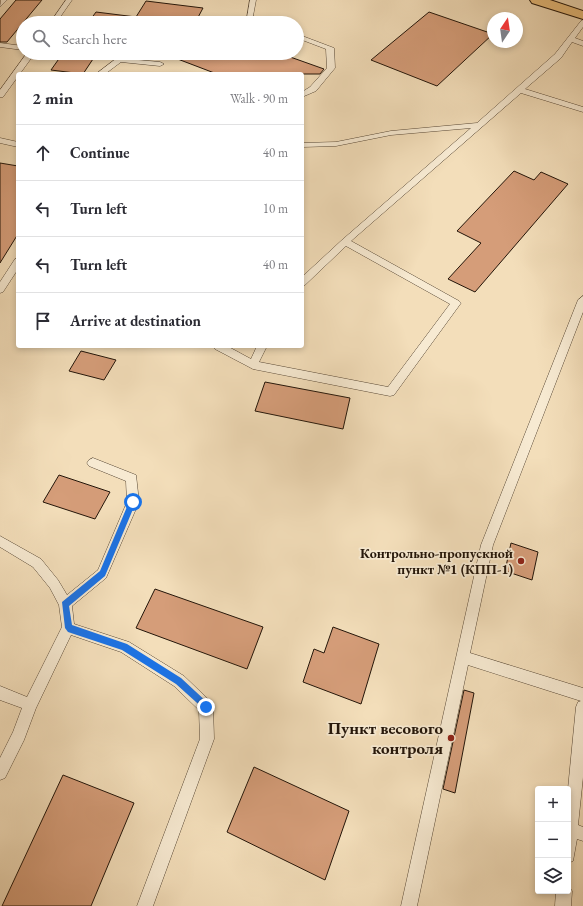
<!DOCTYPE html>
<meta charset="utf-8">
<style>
body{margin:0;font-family:"EB Garamond",serif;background:#f7f7f7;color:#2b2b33}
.controls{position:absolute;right:12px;bottom:12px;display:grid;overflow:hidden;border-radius:4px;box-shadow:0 2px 6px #0003}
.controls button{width:36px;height:36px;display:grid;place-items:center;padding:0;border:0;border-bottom:1px solid #e1e1e2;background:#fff;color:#2b2b33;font:20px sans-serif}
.compass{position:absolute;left:487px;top:12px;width:36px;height:36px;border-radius:50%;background:#fff;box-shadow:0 2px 6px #0003;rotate:13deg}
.stop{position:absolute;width:12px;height:12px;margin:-9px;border:3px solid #1a73e8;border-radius:50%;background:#fff}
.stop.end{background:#1a73e8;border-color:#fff;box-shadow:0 1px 4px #0008}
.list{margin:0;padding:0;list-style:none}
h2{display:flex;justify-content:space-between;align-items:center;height:52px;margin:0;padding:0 16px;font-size:17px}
h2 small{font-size:13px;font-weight:400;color:#7c7c81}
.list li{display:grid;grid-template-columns:26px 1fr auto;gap:12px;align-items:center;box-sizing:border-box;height:56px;padding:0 16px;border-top:1px solid #e1e1e2}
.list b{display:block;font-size:15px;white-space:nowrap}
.list em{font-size:13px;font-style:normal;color:#7c7c81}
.icon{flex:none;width:22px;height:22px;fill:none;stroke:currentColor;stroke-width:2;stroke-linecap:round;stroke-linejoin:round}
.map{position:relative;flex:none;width:583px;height:906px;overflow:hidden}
.search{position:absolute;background:#fff;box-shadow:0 2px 6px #0003;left:16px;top:16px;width:288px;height:44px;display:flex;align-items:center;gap:10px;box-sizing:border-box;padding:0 14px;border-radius:22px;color:#7c7c81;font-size:15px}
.panel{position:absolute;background:#fff;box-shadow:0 2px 6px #0003;left:16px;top:72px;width:288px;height:276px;border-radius:4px}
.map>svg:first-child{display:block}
.building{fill:#d59d79;stroke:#231509}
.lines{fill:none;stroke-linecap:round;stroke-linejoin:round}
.service-casing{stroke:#574735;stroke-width:1}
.primary-casing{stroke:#231509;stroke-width:2}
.service{fill:#f7ead2;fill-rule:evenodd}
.primary{fill:#eabf7d;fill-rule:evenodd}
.route{fill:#1a73e8}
.poi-dot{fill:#8f2418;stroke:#f7ead2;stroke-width:1.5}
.labels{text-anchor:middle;stroke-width:3.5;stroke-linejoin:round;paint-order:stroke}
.poi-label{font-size:14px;font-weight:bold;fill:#231509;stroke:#f7ead2;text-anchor:end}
.near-poi-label{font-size:17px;font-weight:bold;fill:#231509;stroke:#f7ead2;text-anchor:end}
</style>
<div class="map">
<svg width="583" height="906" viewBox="0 0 583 906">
<rect width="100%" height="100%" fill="#f3deba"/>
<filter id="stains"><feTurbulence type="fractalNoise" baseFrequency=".005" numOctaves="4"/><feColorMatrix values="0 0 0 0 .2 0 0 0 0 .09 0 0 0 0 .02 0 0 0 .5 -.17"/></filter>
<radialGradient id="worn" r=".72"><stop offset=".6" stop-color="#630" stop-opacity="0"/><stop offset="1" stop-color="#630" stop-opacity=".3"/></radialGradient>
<!-- building -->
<g class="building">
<path d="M16 0H42L7 42H0V19Z"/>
<path d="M146 1 203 8 195 23H88L96 12 136 17Z"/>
<path d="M429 12 493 34 437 86 371 60Z"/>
<path d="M63 53H97L83 74 51 70Z"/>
<path d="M139 53H279L324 69 320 74H217L175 58Z"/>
<path d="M0 163 18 166V234L0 263Z"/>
<path d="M514 171 534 180 541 172 568 184 475 292 448 279 481 243 457 231Z"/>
<path d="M81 351 116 360 104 380 69 371Z"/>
<path d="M265 382 350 398 343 429 255 411Z"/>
<path d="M59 475 110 492 95 519 43 502Z"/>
<path d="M511 543 538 552 532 580 505 571Z"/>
<path d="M155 589 263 627 247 669 136 628Z"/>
<path d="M333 627 379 644 361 704 303 682 314 649 324 653Z"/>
<path d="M464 690 474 693 455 793 443 789Z"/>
<path d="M254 767 349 811 325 880 227 832Z"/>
<path d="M63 775 134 803 91 906H2Z"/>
</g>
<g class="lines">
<!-- service casing -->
<g class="service-casing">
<g id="service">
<path d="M7 0 0 7 1 0Z"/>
<path d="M66 0H72L56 23H50Z"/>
<path d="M250 0H256L253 16 267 23H258L247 18Z"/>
<path d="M583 20V27L575 38 583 41V46L572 42 561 58 525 89 583 107V112L521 93 351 241 459 301 461 303 394 395 390 396 253 369 215 349 214 346H227L251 359 257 346H267L259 362 388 387 450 304 346 246 305 285 302 286V277L342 240 471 128 391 135 336 146 302 147V143L336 142 391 131 477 123 555 54 581 21Z"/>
<path d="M297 34 334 48 335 68 316 91 302 97V92L310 87 327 68 326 49 297 38Z"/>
<path d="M0 43 23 46V50L0 47Z"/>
<path d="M27 53H35L3 97H0V90Z"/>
<path d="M117 58 160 62 164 64 160 66 121 62 105 74H96Z"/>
<path d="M0 138 18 142V147L0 143Z"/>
<path d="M18 258V269L3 292 0 293V282L15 259Z"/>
<path d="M583 296V312L493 545 470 653 583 688V777L578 825 583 827V841L577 839 573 861 568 863V789L576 707 578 702 581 701 468 665 417 906H401L481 545 578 300Z"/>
<path d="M93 458 136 475 139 502 106 578 72 606 74 624 129 642 184 676 211 702 213 707 214 739 153 906H137L200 739 199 710 174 686 121 652 71 635 36 708 24 740 5 778 0 780V758L13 732 22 708 0 700V686L27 697 62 627 59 605 50 588 33 567 0 547V536L41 559 58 580 67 595 98 570 127 502 126 481 89 466 87 463 89 460Z"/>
<path d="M568 885 572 891 571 906H555L556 891H568Z"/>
</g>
</g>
<!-- primary casing -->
<g class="primary-casing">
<path id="primary" d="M530 0H550L583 11V19L532 3Z"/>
</g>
<!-- service -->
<use href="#service" class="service"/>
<!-- primary -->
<use href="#primary" class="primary"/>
</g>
<!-- route -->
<path class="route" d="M133 499 136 502 105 576 69 606 72 625 127 644 181 678 209 704V710L206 711 176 684 122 650 68 632 65 628 62 602 100 571 129 502Z"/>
<!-- markers -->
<g class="poi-dot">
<circle cx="521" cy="561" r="4"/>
<circle cx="451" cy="738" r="4"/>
</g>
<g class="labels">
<!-- poi labels -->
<g class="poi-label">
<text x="513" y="558">Контрольно-пропускной<tspan x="513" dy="16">пункт №1 (КПП-1)</tspan></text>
</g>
<!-- near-poi labels -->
<g class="near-poi-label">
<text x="443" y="734">Пункт весового<tspan x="443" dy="20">контроля</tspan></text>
</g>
</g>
<rect width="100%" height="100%" filter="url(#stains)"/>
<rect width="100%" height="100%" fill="url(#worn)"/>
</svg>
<div class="controls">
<button>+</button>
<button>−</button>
<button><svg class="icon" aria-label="layers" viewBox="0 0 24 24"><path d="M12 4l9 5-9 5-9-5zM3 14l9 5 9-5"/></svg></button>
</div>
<svg class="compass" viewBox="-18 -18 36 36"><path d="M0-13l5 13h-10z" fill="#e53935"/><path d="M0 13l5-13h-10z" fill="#7c7c81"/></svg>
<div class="stop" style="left:133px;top:502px"></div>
<div class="stop end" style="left:206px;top:707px"></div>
<div class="search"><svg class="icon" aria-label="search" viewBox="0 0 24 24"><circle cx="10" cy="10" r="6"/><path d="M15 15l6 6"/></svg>Search here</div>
<section class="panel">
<h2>2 min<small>Walk · 90 m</small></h2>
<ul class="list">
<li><svg class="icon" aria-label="ahead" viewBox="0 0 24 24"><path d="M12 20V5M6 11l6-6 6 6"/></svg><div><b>Continue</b></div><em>40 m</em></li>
<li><svg class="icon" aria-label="left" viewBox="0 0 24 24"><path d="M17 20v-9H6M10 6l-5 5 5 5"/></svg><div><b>Turn left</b></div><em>10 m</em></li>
<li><svg class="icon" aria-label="left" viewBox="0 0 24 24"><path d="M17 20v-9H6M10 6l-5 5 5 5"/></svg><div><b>Turn left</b></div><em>40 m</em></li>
<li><svg class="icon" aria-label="arrive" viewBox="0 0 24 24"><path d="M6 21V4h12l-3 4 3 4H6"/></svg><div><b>Arrive at destination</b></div></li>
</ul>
</section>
</div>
